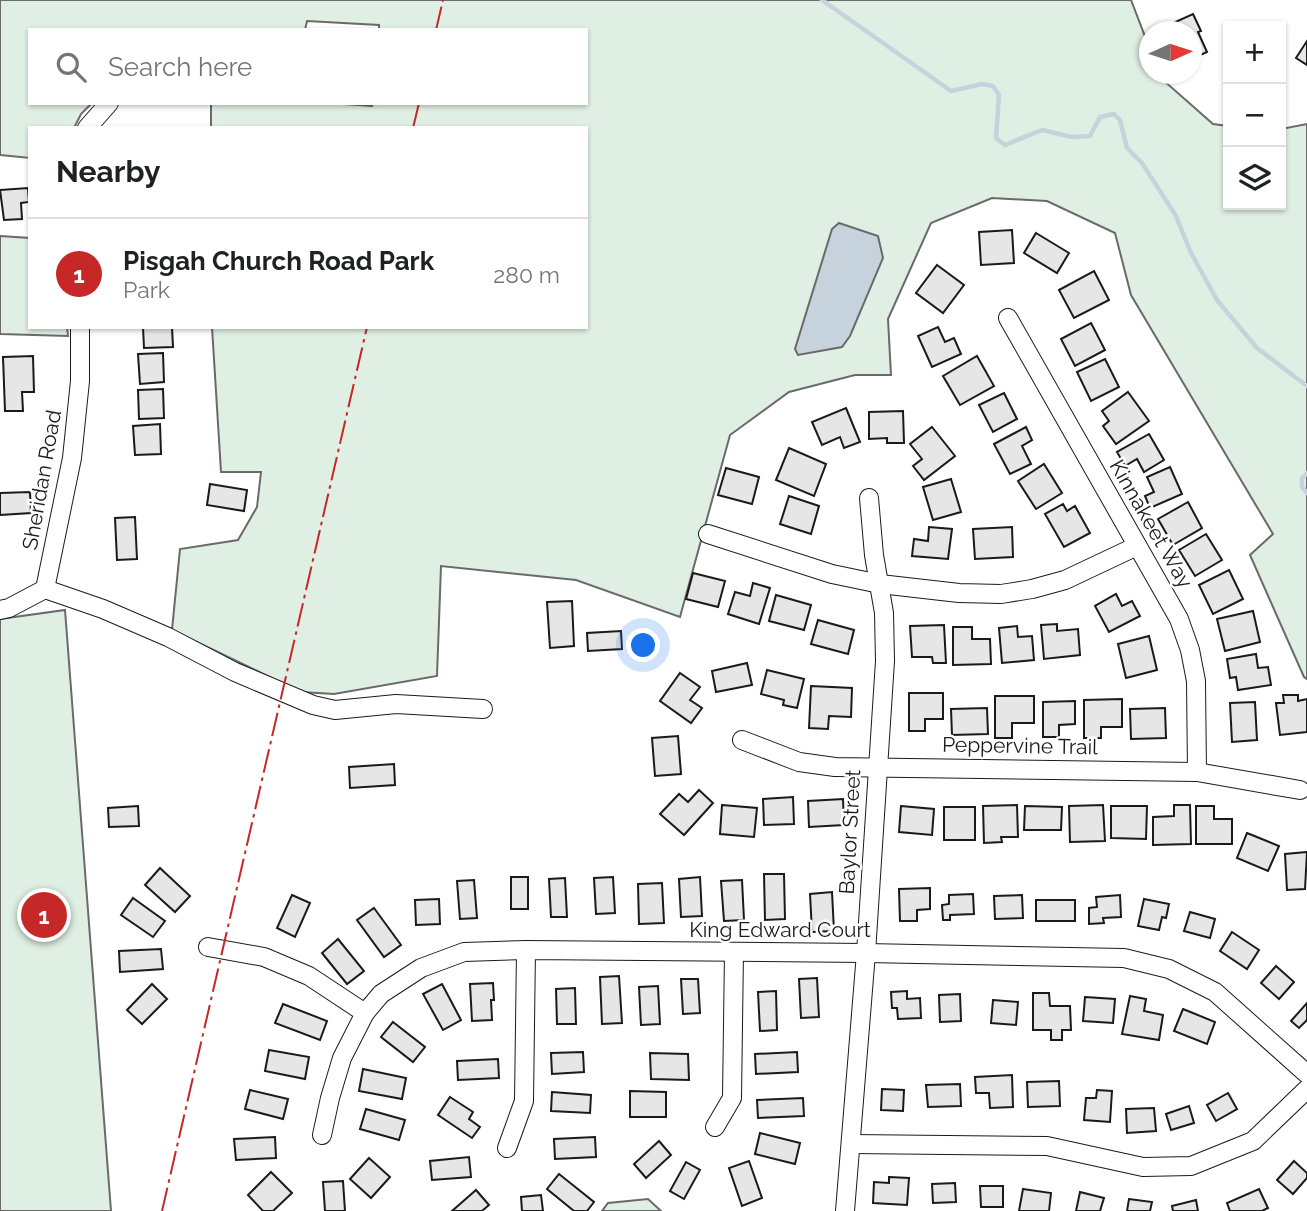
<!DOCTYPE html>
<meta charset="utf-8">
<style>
body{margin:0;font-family:Raleway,sans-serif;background:#f6f6f6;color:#202124}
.controls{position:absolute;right:21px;top:21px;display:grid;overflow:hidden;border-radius:0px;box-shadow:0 2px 5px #0004}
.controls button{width:63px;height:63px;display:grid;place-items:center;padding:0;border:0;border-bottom:2px solid #e0e0e0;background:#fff;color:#202124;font:35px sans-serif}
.compass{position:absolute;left:1139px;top:21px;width:63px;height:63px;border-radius:50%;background:#fff;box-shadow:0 2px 5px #0004;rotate:87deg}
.you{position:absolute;left:644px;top:646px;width:24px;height:24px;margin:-18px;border:5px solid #fff;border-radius:50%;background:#1a73e8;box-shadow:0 0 0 10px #1a73e833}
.badge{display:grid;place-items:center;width:46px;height:46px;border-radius:50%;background:#c62828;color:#fff;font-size:23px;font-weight:700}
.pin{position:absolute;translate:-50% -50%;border:4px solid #fff;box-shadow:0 2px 7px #0006}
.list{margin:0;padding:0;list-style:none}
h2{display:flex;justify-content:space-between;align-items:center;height:91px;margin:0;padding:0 28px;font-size:30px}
h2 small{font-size:23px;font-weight:400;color:#757577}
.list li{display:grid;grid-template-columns:46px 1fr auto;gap:21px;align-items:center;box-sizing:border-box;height:112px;padding:0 28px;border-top:2px solid #e0e0e0}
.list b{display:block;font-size:26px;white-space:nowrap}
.list p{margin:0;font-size:23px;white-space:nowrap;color:#757577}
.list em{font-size:23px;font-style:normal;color:#757577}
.icon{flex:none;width:38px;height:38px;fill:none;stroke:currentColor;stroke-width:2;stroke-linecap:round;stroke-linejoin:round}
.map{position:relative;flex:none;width:1307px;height:1211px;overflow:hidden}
.search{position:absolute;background:#fff;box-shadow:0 2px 5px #0004;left:28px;top:28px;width:560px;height:77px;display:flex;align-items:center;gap:18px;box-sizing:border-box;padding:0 24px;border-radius:0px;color:#757577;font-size:26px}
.panel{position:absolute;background:#fff;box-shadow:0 2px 5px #0004;left:28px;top:126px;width:560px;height:203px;border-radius:0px}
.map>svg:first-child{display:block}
.green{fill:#e0efe3;stroke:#6a6a6a;stroke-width:2}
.water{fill:#c6d2dc;stroke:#6a6a6a;stroke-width:2}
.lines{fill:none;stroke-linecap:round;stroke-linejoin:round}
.stream{stroke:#c6d2dc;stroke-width:4.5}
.building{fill:#e6e6e6;stroke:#1a1a1a;stroke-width:2}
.minor-casing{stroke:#1a1a1a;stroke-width:20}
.minor{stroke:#fff;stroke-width:18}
.power{stroke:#c62828;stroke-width:2;stroke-dasharray:24 5 3.5 5;stroke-linecap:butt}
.labels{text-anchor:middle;stroke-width:5;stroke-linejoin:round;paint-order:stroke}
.street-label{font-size:21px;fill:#1a1a1a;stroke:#fff}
</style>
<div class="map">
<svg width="1307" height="1211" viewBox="0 0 1307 1211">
<rect width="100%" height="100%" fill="#fff"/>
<!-- green -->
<g class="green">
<path d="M0 0H1131L1149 47 1150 74H1160L1163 80 1213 124 1228 126V205H1281V129L1307 124V679L1304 677 1250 555 1273 534 1131 295 1115 233 1047 201 992 198 931 223 888 319 891 375H855L789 392 730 435 680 617 576 580 441 566 437 676 334 694 301 692 172 630 180 549 238 540 257 507 261 472H221L212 327H586V128H211V103H329L372 106 373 103H586V30H379V25L307 21 305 30H30V103H92L81 114 74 128H30V158L0 155Z"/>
<path d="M0 236 30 238V327H67L68 336 0 334Z"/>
<path d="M65 610 111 1211H0V619Z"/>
<path d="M648 1199 661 1211H602L608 1203Z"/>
</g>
<!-- water -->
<path class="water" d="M839 223 878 236 883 258 850 336 842 347 798 355 795 349 832 229Z"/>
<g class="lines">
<!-- stream -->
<g class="stream">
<path d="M822 0 951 91 982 84 993 86 999 95 996 138 1005 145 1042 130 1072 137 1090 136 1100 117 1114 114 1120 120 1127 148 1142 163 1176 216 1191 253 1217 300 1257 348 1307 386"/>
<path d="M1307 473 1302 478V487L1307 493"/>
</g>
</g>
<!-- building -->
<g class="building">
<path d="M1193 14 1201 31 1198 32 1207 52 1192 59V32H1164L1162 28Z"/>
<path d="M1307 41V65L1296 58Z"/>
<path d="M28 188 29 202 21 203 22 219 4 220 0 190Z"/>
<path d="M1012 230 1014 263 981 265 979 232Z"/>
<path d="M1036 233 1069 253 1057 273 1024 253Z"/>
<path d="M937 265 964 285 943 313 916 293Z"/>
<path d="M1094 271 1109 300 1074 318 1059 290Z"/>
<path d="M1091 323 1105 350 1075 366 1061 339Z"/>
<path d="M143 327H172L173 347 144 348Z"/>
<path d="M938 327 945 342 954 338 961 354 932 367 918 336Z"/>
<path d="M163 353 164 382 140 384 138 354Z"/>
<path d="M33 356 34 392H22L23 411H5L3 357Z"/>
<path d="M977 356 994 386 960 405 943 376Z"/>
<path d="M1105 359 1119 387 1091 401 1077 372Z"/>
<path d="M163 389 164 418 139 419 138 390Z"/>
<path d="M1128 392 1149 421 1116 444 1103 426 1109 421 1102 411Z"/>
<path d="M1004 393 1017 419 993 432 979 405Z"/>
<path d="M846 408 860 442 844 448 840 437 822 445 812 422Z"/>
<path d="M903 411 904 443H887V438L869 439V412Z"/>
<path d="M160 424 161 454 135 455 133 426Z"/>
<path d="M932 427 955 456 924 480 913 466 922 459 910 444Z"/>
<path d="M1026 427 1032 440 1022 446 1031 464 1010 474 994 444Z"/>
<path d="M1149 434 1164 460 1144 472 1137 459 1125 466 1117 452Z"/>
<path d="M789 448 826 464 814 496 776 480Z"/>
<path d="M1044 464 1062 493 1036 509 1018 481Z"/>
<path d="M1170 467 1182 494 1150 508 1145 496 1154 492 1147 477Z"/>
<path d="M726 468 759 477 752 504 718 495Z"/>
<path d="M951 479 961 512 933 520 923 487Z"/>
<path d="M210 484 247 490 244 511 207 505Z"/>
<path d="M30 492 31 513 0 515V493Z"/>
<path d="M789 496 819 506 811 534 780 524Z"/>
<path d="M1188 502 1202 528 1173 545 1158 519Z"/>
<path d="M1063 504 1067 511 1075 506 1090 533 1064 547 1045 514Z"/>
<path d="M135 517 137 559 117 560 115 518Z"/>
<path d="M929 527 952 529 948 559 912 556 914 539 928 541Z"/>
<path d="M1012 527 1013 557 975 559 973 529Z"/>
<path d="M1206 534 1222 560 1195 576 1179 550Z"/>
<path d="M1229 570 1243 599 1213 614 1199 585Z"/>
<path d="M693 573 725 581 718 607 686 599Z"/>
<path d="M753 583 770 588 759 624 728 614 735 592 750 596Z"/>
<path d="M1116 594 1122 606 1132 601 1140 616 1109 632 1095 606Z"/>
<path d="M776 595 811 605 804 630 769 621Z"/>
<path d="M572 601 574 646 550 648 547 602Z"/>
<path d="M1253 611 1260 642 1225 651 1217 619Z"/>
<path d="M818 620 854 630 848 654 811 644Z"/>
<path d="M1057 624V631L1078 629 1080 655 1044 659 1041 625Z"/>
<path d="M944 625 946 663H933L932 657H912L910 626Z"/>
<path d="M1017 626 1018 637 1032 636 1034 660 1002 663 999 628Z"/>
<path d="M953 627H972V639H990L991 664 953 665Z"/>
<path d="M621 631 622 649 588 651 587 633Z"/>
<path d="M1149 636 1157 670 1126 678 1118 644Z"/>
<path d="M1256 654 1258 668 1268 667 1271 685 1238 690 1236 677 1230 678 1227 659Z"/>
<path d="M747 663 752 685 716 692 712 671Z"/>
<path d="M767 670 804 679 797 708 783 705 784 700 761 694Z"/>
<path d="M680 673 700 687 690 700 702 708 691 723 660 701Z"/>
<path d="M811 686 852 688 851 717 829 716 828 729 809 728Z"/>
<path d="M909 693H943V719H925V731H909Z"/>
<path d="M1283 695H1298V701L1307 699V732L1280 735 1276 703H1284Z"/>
<path d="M995 696H1034V723H1012V738H995Z"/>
<path d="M1122 699V727H1101V738H1084V700Z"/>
<path d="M1075 701V724L1059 725V737H1043V702Z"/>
<path d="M1255 702 1257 740 1232 742 1230 703Z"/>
<path d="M987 708 988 734 952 735 951 709Z"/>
<path d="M1165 708 1166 738 1131 739 1130 709Z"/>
<path d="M678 736 681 774 655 776 652 738Z"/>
<path d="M394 764 395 785 350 788 349 767Z"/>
<path d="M699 790 713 803 684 835 660 814 679 794 688 802Z"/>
<path d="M793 797 794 824 764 825 763 799Z"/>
<path d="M843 799 844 825 809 827 808 801Z"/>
<path d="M722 805 757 808 754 837 720 834Z"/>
<path d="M1017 805 1018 837H1001L1002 842 984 843 983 806Z"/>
<path d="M1103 805 1105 841 1070 842 1069 806Z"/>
<path d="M1174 805H1190L1191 844 1153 845V817L1174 816Z"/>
<path d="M138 806 139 826 109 827 108 808Z"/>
<path d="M901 806 934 809 932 835 899 832Z"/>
<path d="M1025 806 1062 807 1061 830H1024Z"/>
<path d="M1111 806H1147L1146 839 1111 838Z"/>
<path d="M1196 806H1214V819H1232V844H1196Z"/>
<rect x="944" y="807" width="31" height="33"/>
<path d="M1247 833 1279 846 1268 871 1237 858Z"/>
<path d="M1307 852 1305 889 1287 890 1285 854Z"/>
<path d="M160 868 190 896 175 912 145 885Z"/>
<path d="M764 874H784L785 919 765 920Z"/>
<rect x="511" y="877" width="17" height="32"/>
<path d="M613 877 615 913 596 914 594 878Z"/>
<path d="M700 877 702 916 681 917 679 879Z"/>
<path d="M565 878 567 917H551L549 879Z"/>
<path d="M474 880 477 918 460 919 457 881Z"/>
<path d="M742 880 744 920 724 921 721 881Z"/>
<path d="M662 883 664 923 639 924 638 884Z"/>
<path d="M930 888V909L917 910V921H900L899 889Z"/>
<path d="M832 892 834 931 812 932 810 894Z"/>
<path d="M973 894 974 914 950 915V920H943L942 905 949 904V895Z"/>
<path d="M292 895 310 903 295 937 277 928Z"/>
<path d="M1022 895 1023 918 995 919 994 896Z"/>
<path d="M1120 895 1121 917 1103 918 1104 923 1089 924V908L1097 907 1096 897Z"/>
<path d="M133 898 165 921 153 937 121 915Z"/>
<path d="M439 899 440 924 416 925 415 900Z"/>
<path d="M1144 899 1169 904 1166 918 1162 917 1159 930 1138 926Z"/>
<rect x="1036" y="900" width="39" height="21"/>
<path d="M374 908 401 945 384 957 357 920Z"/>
<path d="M1190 912 1215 919 1210 938 1184 931Z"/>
<path d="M1232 932 1259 950 1247 969 1220 951Z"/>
<path d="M338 939 364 971 347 984 322 953Z"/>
<path d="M161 949 163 969 120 972 119 951Z"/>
<path d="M1276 966 1294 982 1279 999 1261 983Z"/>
<path d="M619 976 622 1023 602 1024 600 977Z"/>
<path d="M817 978 819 1017 801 1018 799 979Z"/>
<path d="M681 979H698L700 1013 683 1014Z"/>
<path d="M493 983 494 1000H491L492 1020 472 1021 470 984Z"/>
<path d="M152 984 167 999 142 1024 127 1010Z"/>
<path d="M442 984 461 1020 443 1030 423 994Z"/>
<path d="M658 986 660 1024 641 1025 639 987Z"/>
<path d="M575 988 576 1024H557L556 989Z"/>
<path d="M776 991 777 1030 760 1031 758 992Z"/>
<path d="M907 991V999L920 998 921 1018 898 1019 897 1008H892L891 992Z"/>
<path d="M1033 993H1049L1050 1006H1070L1071 1030H1062V1040H1051V1030H1033Z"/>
<path d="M960 994 961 1021 940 1022 939 995Z"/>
<path d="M1130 996 1146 999 1144 1011 1163 1015 1159 1040 1122 1034Z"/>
<path d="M1085 997 1115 999 1113 1023 1083 1021Z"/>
<path d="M993 1000 1018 1002 1016 1025 991 1023Z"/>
<path d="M1307 1003V1020L1299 1028 1291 1021Z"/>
<path d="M283 1004 327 1021 320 1040 275 1023Z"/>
<path d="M1183 1009 1215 1022 1207 1044 1174 1031Z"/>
<path d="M393 1022 425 1047 413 1062 381 1037Z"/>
<path d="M269 1050 309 1057 305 1079 265 1071Z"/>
<path d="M583 1052 584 1072 552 1074 551 1053Z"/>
<path d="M797 1052 798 1072 756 1074 755 1054Z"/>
<path d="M650 1053 688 1054 689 1080 651 1079Z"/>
<path d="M498 1059 499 1078 458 1080 457 1061Z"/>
<path d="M363 1069 406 1078 402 1099 359 1091Z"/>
<path d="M1012 1075 1013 1107 990 1108 989 1093H976L975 1077Z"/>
<path d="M1059 1081 1060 1106 1028 1107 1027 1082Z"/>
<path d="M960 1084 961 1106 928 1107 926 1085Z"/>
<path d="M882 1089 904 1090 903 1111 881 1110Z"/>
<path d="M250 1090 288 1099 283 1119 245 1109Z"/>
<path d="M1097 1090 1112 1091 1110 1122 1084 1120 1086 1098H1096Z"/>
<path d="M630 1091 666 1092V1117H630Z"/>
<path d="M552 1092 591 1095 590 1113 551 1111Z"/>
<path d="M1228 1093 1237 1109 1216 1121 1207 1105Z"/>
<path d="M450 1097 473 1112 469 1119 480 1127 472 1138 438 1115Z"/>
<path d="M803 1098 804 1116 758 1118 757 1100Z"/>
<path d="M1189 1106 1194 1123 1171 1130 1166 1114Z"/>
<path d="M1154 1108 1156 1131 1127 1133 1126 1109Z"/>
<path d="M366 1109 405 1120 399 1140 360 1129Z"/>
<path d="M760 1133 800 1143 795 1164 755 1154Z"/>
<path d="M275 1137 276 1158 236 1160 234 1139Z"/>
<path d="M595 1137 596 1157 555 1159 554 1139Z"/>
<path d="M659 1141 671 1155 646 1178 634 1164Z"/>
<path d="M469 1157 471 1177 432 1180 430 1161Z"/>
<path d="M369 1158 390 1177 371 1198 350 1179Z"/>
<path d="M749 1161 762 1198 742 1206 729 1168Z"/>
<path d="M1294 1161 1307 1173V1178L1293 1194 1277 1180Z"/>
<path d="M686 1162 700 1170 684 1199 670 1191Z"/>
<path d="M271 1172 292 1193 273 1211H263L248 1195Z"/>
<path d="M559 1174 594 1202 587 1211H574L547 1189Z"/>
<path d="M889 1177 909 1178 907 1205 873 1203 874 1182 889 1183Z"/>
<path d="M343 1181 345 1211H325L323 1182Z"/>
<path d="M955 1183 956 1202 933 1203 932 1184Z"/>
<path d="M980 1186H1003V1207H981Z"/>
<path d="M1023 1189 1051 1193 1049 1211H1019Z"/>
<path d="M1259 1189 1268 1208 1262 1211H1230L1227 1203Z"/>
<path d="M476 1190 489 1205 482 1211H452Z"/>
<path d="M1080 1192 1104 1198 1100 1211H1076Z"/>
<path d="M541 1195 543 1211H522L521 1197Z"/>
<path d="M1129 1199 1152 1202 1150 1211H1127Z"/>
<path d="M1196 1200 1198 1211H1173L1172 1206Z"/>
</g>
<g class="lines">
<!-- minor casing -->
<g class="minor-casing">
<g id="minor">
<path d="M87 128 109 103"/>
<path d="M1008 318 1179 619 1190 650 1196 681 1197 772"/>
<path d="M708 534 832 574 880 584 959 593 1001 594 1032 589 1065 580 1137 546"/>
<path d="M45 589 103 609 168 637 235 672 313 705 335 710 396 704 483 709"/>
<path d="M0 610 9 608 45 589 72 458 80 381V327"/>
<path d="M742 740 799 762 835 767 1197 772 1300 790"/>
<path d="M208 947 264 957 309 976 365 1013"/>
<path d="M715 1127 732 1098 734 952"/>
<path d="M322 1135 330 1098 342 1058 365 1013 381 994 421 968 464 952 526 950 866 953 1124 958 1169 969 1215 992 1307 1074"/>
<path d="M851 1144 1047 1146 1143 1167 1191 1166 1253 1141 1307 1089"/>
<path d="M507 1148 524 1101 526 950"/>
<path d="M845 1211 866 953 885 661 884 613 874 555 869 498"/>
</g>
</g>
<!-- minor -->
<use href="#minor" class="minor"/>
<!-- power -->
<g class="power">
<path d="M436 30 443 0"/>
<path d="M413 128 419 103"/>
<path d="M162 1211 367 327"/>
</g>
</g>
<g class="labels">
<!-- street labels -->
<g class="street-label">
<text transform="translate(42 480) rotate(-80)" y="7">Sheridan Road</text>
<text transform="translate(1151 524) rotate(60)" y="7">Kinnakeet Way</text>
<text transform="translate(1020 746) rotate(1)" y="7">Peppervine Trail</text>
<text transform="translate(850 832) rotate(-87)" y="7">Baylor Street</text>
<text x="780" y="937">King Edward Court</text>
</g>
</g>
</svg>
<div class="controls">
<button>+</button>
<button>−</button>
<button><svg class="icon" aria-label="layers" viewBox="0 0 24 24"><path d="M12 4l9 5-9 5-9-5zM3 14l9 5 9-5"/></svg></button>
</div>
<svg class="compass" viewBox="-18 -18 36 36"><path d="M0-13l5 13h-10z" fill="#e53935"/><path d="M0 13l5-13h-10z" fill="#757577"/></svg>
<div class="you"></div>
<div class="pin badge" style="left:44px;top:915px">1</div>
<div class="search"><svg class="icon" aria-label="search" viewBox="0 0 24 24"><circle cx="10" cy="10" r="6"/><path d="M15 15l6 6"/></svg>Search here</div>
<section class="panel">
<h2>Nearby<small></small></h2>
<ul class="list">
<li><span class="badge">1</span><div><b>Pisgah Church Road Park</b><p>Park</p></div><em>280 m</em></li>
</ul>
</section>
</div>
